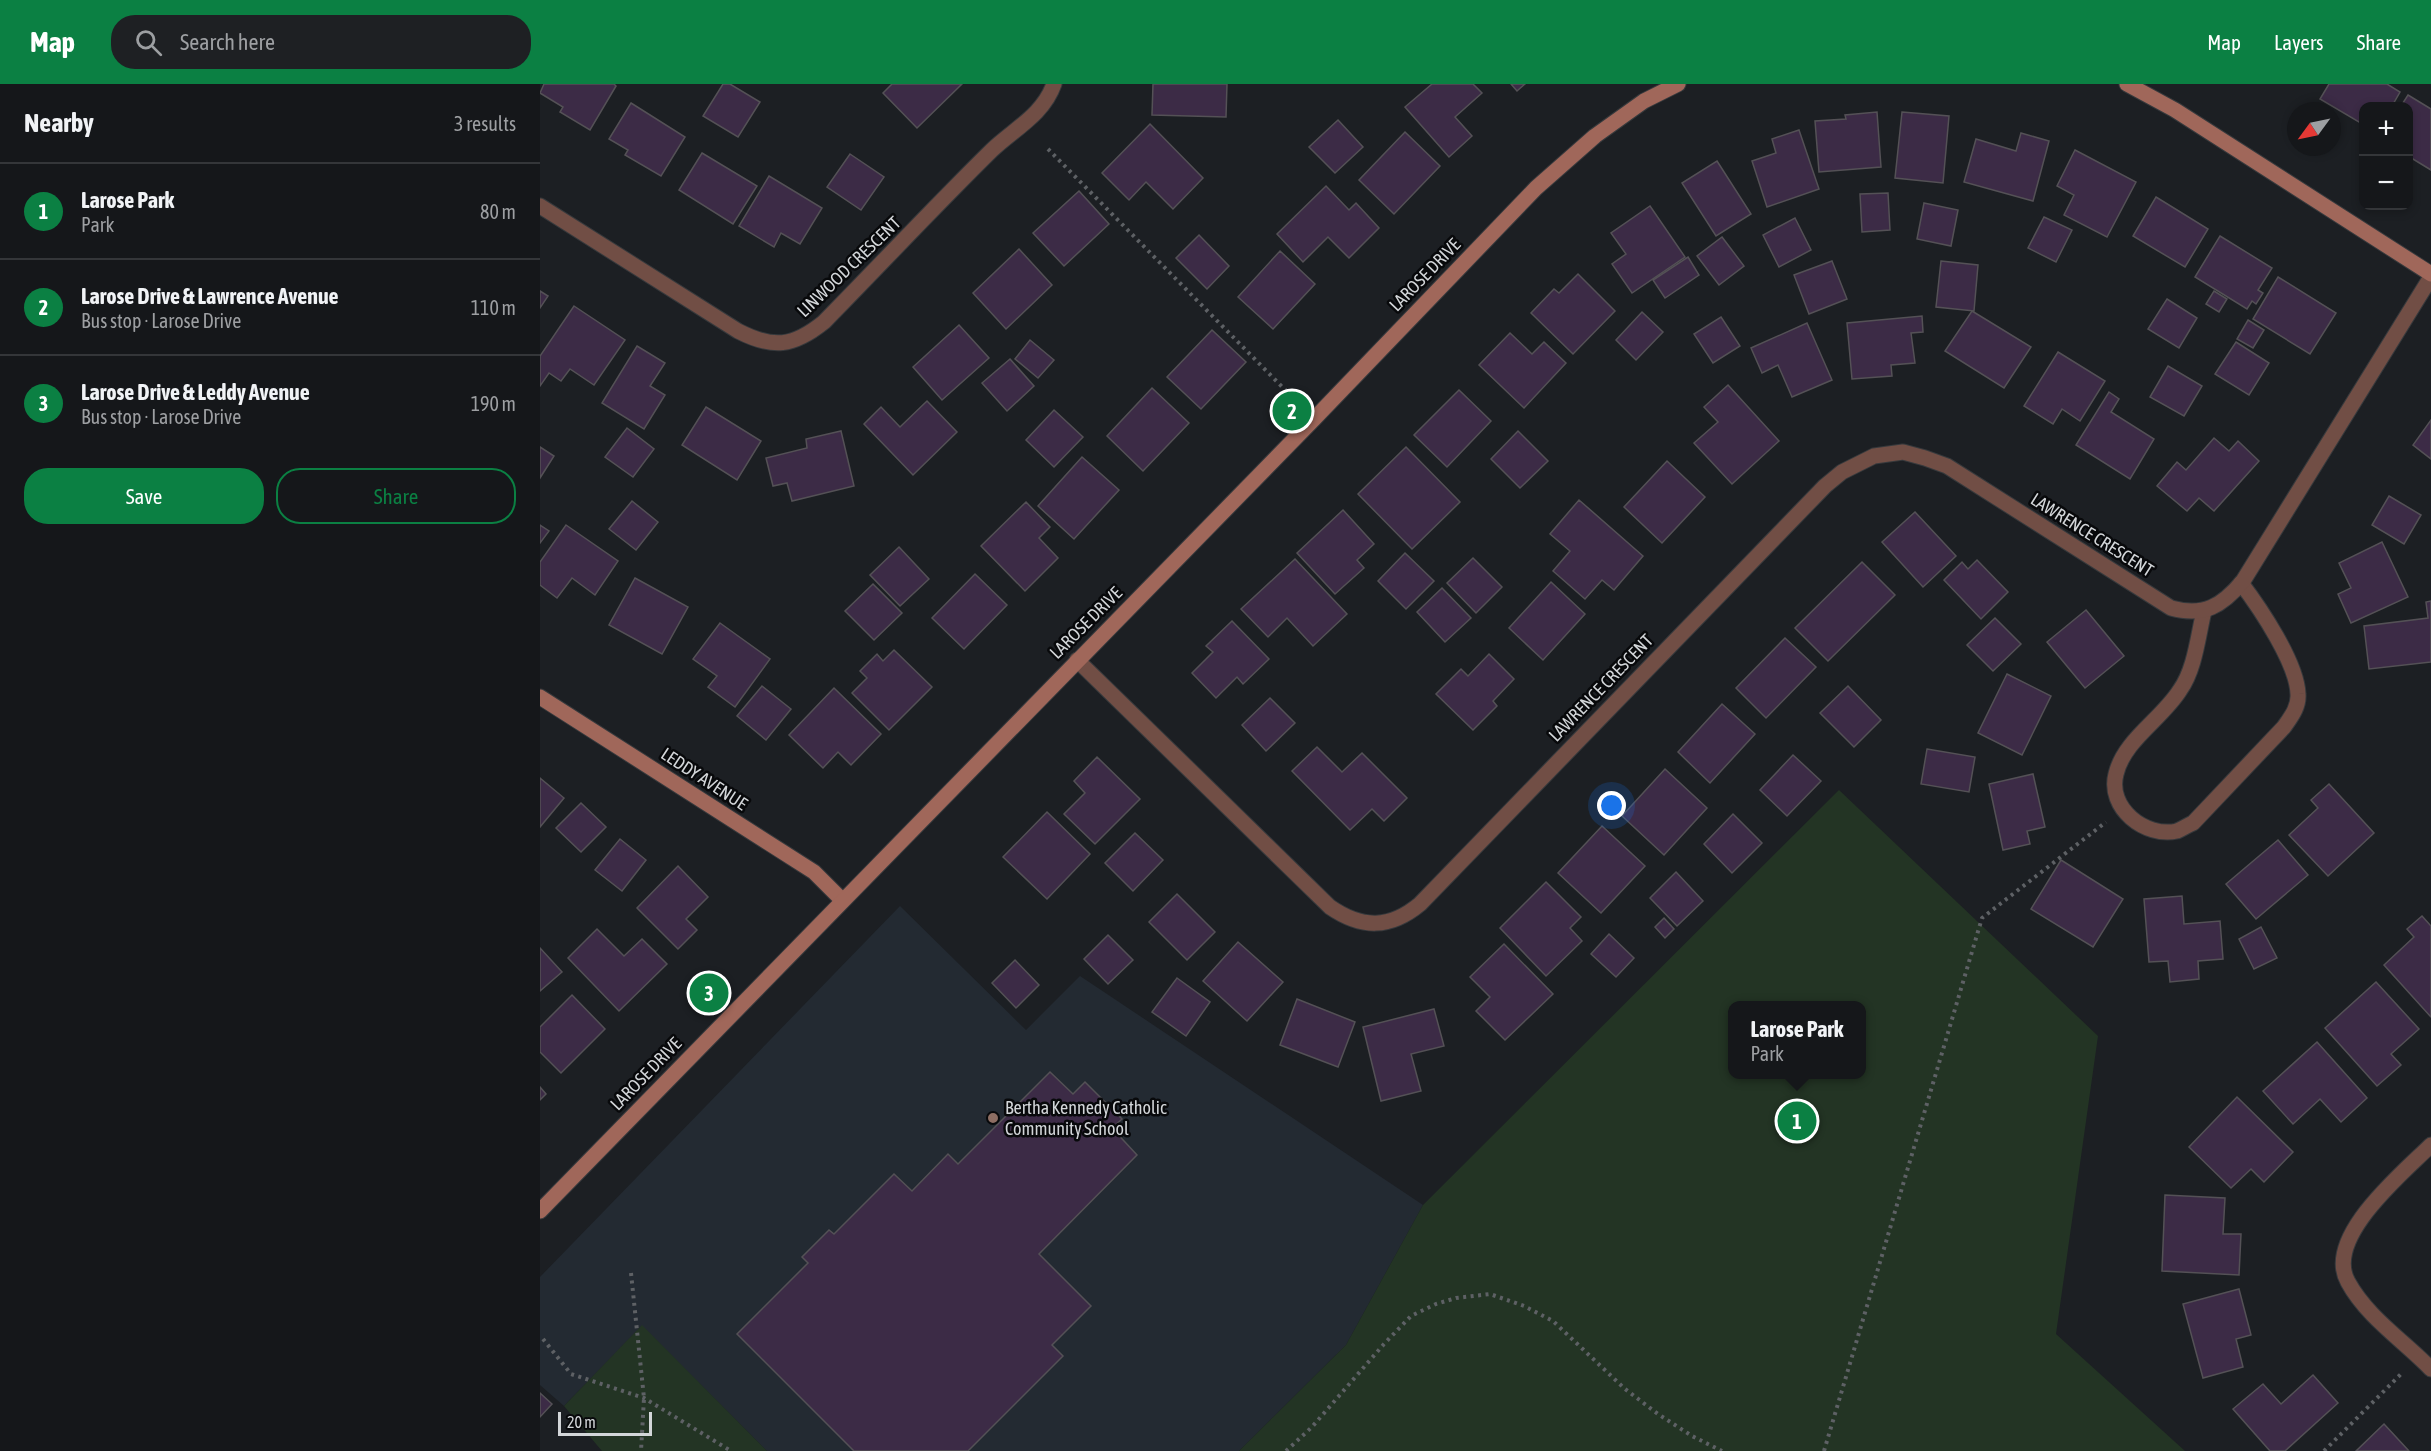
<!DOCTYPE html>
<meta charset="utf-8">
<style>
body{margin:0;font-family:"Asap Condensed",sans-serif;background:#1e2023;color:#f1f3f6}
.controls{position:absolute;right:18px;top:18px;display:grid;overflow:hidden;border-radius:12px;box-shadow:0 3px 9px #0003}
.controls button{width:54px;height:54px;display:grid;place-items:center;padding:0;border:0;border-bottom:2px solid #343639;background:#15171a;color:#f1f3f6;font:30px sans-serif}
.compass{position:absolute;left:1747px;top:18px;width:54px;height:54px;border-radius:50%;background:#15171a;box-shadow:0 3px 9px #0003;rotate:237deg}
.scale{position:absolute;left:18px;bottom:15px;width:94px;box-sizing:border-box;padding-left:6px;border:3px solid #d3d6d9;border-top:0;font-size:16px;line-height:21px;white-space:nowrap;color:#d3d6d9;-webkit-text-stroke:4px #08090b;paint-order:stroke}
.you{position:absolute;left:1072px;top:722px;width:21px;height:21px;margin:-15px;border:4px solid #fff;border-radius:50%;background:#1a73e8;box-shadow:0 0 0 9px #1a73e833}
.badge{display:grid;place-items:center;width:39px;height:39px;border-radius:50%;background:#0b8043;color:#fff;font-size:20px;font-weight:700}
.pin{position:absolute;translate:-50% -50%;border:3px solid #fff;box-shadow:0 2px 6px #0006}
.popup{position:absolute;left:1188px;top:917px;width:138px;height:78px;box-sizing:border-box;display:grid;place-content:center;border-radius:12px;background:#15171a;filter:drop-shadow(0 2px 4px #0005);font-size:20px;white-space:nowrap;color:#9d9fa2}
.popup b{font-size:22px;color:#f1f3f6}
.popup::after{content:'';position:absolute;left:50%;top:100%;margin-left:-12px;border:12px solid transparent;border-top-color:#15171a}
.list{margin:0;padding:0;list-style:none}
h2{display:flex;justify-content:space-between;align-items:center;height:78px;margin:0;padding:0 24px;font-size:26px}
h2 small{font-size:20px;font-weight:400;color:#9d9fa2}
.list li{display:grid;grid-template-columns:39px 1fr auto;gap:18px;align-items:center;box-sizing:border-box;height:96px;padding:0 24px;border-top:2px solid #343639}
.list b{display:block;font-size:22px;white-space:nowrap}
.list p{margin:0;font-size:20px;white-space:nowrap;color:#9d9fa2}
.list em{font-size:20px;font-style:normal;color:#9d9fa2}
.actions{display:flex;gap:12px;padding:18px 24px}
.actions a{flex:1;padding:14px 0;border:2px solid #0b8043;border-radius:24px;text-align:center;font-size:21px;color:#0b8043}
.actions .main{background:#0b8043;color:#fff}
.icon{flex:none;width:33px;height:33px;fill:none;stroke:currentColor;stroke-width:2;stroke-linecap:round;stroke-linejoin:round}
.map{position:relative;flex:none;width:1891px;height:1367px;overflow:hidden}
header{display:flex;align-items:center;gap:36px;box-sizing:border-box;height:84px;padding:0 30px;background:#0b8043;color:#fff}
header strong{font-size:28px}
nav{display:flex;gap:33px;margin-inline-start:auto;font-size:21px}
.search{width:420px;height:54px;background:#1e2023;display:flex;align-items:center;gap:15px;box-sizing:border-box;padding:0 21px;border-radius:24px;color:#9d9fa2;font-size:22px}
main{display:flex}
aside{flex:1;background:#15171a}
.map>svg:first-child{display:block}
.built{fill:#232a32}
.green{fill:#233424;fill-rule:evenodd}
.building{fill:#3c2b46;stroke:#545156;stroke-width:1.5}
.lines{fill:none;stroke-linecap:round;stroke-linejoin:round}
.street-casing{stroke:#36393c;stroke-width:17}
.secondary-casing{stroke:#36393c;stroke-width:17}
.path{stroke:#5e6165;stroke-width:4;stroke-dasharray:3 4.5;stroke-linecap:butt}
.street{stroke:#714e45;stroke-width:15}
.secondary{stroke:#a0675a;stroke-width:15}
.education-dot{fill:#8d6e63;stroke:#08090b;stroke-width:2}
.labels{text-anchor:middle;stroke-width:5;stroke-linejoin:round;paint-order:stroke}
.street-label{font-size:18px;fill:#d3d6d9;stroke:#08090b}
.poi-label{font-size:18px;fill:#d3d6d9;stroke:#08090b;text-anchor:start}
</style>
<header>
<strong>Map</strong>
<div class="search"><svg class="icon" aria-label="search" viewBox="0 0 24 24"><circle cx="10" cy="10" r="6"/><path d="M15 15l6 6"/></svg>Search here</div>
<nav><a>Map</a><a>Layers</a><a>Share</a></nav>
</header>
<main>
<aside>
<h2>Nearby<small>3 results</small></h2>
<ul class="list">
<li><span class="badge">1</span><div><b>Larose Park</b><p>Park</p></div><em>80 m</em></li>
<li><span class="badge">2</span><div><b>Larose Drive &amp; Lawrence Avenue</b><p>Bus stop · Larose Drive</p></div><em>110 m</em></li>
<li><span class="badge">3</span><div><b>Larose Drive &amp; Leddy Avenue</b><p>Bus stop · Larose Drive</p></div><em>190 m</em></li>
</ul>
<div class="actions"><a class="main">Save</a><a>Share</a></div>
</aside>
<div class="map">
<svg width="1891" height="1367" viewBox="0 0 1891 1367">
<rect width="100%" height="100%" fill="#1c1f23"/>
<!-- built -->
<path class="built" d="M360 822 486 946 540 892 883 1121 806 1261 699 1367H227L102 1242 24 1322 0 1301V1193Z"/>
<!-- green -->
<g class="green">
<path d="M1299 706 1558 952 1516 1250 1645 1367H699L806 1261 883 1121ZM1192 922H1322V990H1192Z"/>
<path d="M102 1241 227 1367H62L24 1322Z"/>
</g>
<!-- building -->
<g class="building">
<path d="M4 0H74L76 2 50 46 20 28 23 23 0 9Z"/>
<path d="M183 0H190L220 18 198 53 163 32Z"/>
<path d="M352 0H422L377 44 343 9Z"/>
<path d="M613 0H687L686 33 612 31Z"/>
<path d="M892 0H933L942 9 915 33 932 52 909 73 865 23Z"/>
<path d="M971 0H985L977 7Z"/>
<path d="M1789 0H1847L1860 8 1852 22H1824V41L1780 15Z"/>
<path d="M1868 11 1891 25V86L1868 72V22H1861Z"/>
<path d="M91 19 145 53 121 92 85 71 88 66 69 55Z"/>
<path d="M1337 28 1341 83 1279 88 1275 37 1306 35 1305 31Z"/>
<path d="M1362 28 1409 32 1403 99 1355 94Z"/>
<path d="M798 36 823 63 795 89 769 63Z"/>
<path d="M610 40 663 94 633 125 606 98 589 116 562 89Z"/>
<path d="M1259 46 1279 105 1227 123 1212 77 1236 69 1232 55Z"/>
<path d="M865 48 900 82 854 130 819 96Z"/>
<path d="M1481 49 1509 57 1493 117 1424 98 1436 55 1476 67Z"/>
<path d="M1535 66 1596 98 1567 153 1524 131 1534 111 1517 102Z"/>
<path d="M162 69 217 102 193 140 139 106Z"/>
<path d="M310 70 344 93 321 126 287 103Z"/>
<path d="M1177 77 1211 130 1176 152 1142 99Z"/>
<path d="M229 92 282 124 260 160 241 149 234 163 199 142Z"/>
<path d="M786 102 809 126 816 119 839 144 809 174 788 153 763 178 737 150Z"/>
<path d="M539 107 569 140 524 182 493 149Z"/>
<path d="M1348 109 1350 146 1322 148 1320 110Z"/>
<path d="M1616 113 1668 145 1645 183 1593 152Z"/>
<path d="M1384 119 1418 126 1411 162 1377 155Z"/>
<path d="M1110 122 1145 173 1092 209 1072 180 1086 170 1071 149Z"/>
<path d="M1504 133 1532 146 1516 178 1488 164Z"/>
<path d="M1255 134 1271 166 1239 183 1223 151Z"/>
<path d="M659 151 689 182 667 205 636 174Z"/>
<path d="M1680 152 1732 184 1718 206 1723 209 1716 220 1712 217 1707 225 1655 193Z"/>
<path d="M1182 153 1204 182 1179 201 1157 172Z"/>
<path d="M479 165 512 201 466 245 433 209Z"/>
<path d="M740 167 775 200 733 245 698 213Z"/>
<path d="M1148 173 1159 191 1125 214 1113 196Z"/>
<path d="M1292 177 1307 215 1269 230 1254 191Z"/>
<path d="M1401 177 1438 181 1434 227 1396 223Z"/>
<path d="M1038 190 1075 227 1033 270 991 229 1014 205 1019 209Z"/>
<path d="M1738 193 1796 229 1770 270 1713 235Z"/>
<path d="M0 207 8 212 0 224Z"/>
<path d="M1674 207 1687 215 1679 228 1666 220Z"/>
<path d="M1627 215 1657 234 1639 264 1608 245Z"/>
<path d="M34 222 85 256 54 301 30 285 21 297 9 289 0 302V272Z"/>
<path d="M1432 227 1491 263 1464 304 1405 267Z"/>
<path d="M1102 228 1123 248 1096 276 1076 256Z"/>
<path d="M1382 232 1383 248 1371 249 1375 279 1351 281 1352 292 1312 295 1307 239Z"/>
<path d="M1181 233 1200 262 1173 279 1154 250Z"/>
<path d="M1708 236 1724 246 1713 264 1697 255Z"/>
<path d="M1267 239 1292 296 1252 313 1238 281 1222 289 1211 264Z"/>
<path d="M419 241 449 274 402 316 373 283Z"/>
<path d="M672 246 706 278 661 325 627 293Z"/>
<path d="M970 249 992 270 1004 258 1026 279 984 324 939 281Z"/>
<path d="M490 256 514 276 498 294 475 275Z"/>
<path d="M1696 258 1729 279 1709 311 1675 290Z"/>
<path d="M97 262 125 279 110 302 125 311 104 345 62 319Z"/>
<path d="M1518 268 1565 297 1540 337 1522 325 1513 340 1484 322Z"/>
<path d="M470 275 494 302 467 327 442 299Z"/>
<path d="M1628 282 1662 302 1644 332 1610 313Z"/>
<path d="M1188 301 1239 357 1192 400 1154 359 1178 338 1164 323Z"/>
<path d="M612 304 649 339 603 387 567 352Z"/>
<path d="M919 306 951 337 907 383 874 351Z"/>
<path d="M1569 308 1579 315 1571 328 1614 355 1590 395 1536 361Z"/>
<path d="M387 317 417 348 373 391 324 340 341 323 360 343Z"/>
<path d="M166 323 221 357 197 396 142 361Z"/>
<path d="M514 326 543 353 514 383 486 356Z"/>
<path d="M1891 336V375L1873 361Z"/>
<path d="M87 344 114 365 93 393 65 373Z"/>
<path d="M301 347 314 402 252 417 247 399 233 402 226 374 267 364 266 355Z"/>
<path d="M978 347 1008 377 980 404 951 375Z"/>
<path d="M1674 354 1689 367 1698 357 1719 377 1674 427 1659 414 1647 427 1617 402 1637 378 1646 386Z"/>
<path d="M0 363 14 372 0 394Z"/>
<path d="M866 363 920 418 872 465 818 410Z"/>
<path d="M542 373 579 406 534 455 498 422Z"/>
<path d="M1127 377 1165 413 1122 459 1084 423Z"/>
<path d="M1849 412 1881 431 1864 460 1832 441Z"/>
<path d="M1039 416 1103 472 1074 506 1062 496 1045 515 1013 487 1030 467 1010 450Z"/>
<path d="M92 417 118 438 96 466 69 445Z"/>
<path d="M486 418 510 443 499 454 518 474 485 507 441 462Z"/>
<path d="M803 426 834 460 817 476 824 484 795 510 757 469Z"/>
<path d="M1375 428 1416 472 1383 503 1342 458Z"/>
<path d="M0 441 9 447 0 459Z"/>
<path d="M26 441 78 477 55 511 32 494 17 514 0 501V478Z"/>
<path d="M1842 458 1868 513 1811 539 1798 510 1811 504 1799 479Z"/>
<path d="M359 463 389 495 360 522 330 491Z"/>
<path d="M865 469 894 497 866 525 838 497Z"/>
<path d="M933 474 962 503 936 529 907 499Z"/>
<path d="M755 475 807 530 773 562 747 534 728 553 701 525Z"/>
<path d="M1437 476 1468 508 1441 535 1404 496 1422 478 1428 485Z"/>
<path d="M1322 478 1355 511 1288 577 1255 544Z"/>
<path d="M435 490 467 521 424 565 392 534Z"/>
<path d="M95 494 148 523 122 570 69 541Z"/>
<path d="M1011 498 1045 530 1003 576 969 544Z"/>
<path d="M333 500 362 529 334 556 305 527Z"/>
<path d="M902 504 931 534 905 558 877 528Z"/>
<path d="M1891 517V578L1829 585 1824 542 1888 534 1886 518Z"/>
<path d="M1546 526 1584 572 1545 604 1507 558Z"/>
<path d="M1455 534 1481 560 1453 587 1427 561Z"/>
<path d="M692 537 729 575 703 600 697 593 676 614 652 589 673 568 666 562Z"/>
<path d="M180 539 230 575 195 623 168 603 177 592 153 575Z"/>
<path d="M1245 554 1276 583 1226 634 1196 604Z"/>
<path d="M354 566 392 603 349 646 312 609 327 594 320 587 337 570 343 577Z"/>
<path d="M949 570 974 595 953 617 957 622 933 646 896 610 921 585 928 592Z"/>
<path d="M1467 590 1511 612 1482 671 1438 649Z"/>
<path d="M222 602 251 625 226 656 197 632Z"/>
<path d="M1308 602 1341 636 1314 663 1280 629Z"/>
<path d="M294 604 341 650 311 681 298 668 283 684 249 651Z"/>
<path d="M730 614 755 639 726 667 702 641Z"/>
<path d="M1182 620 1215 650 1170 699 1138 668Z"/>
<path d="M777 663 802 688 822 669 867 714 844 737 832 725 810 746 752 687Z"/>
<path d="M1387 665 1435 673 1429 708 1381 700Z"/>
<path d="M1253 671 1281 697 1247 732 1220 706Z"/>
<path d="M557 673 600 715 555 760 524 730 545 709 534 697Z"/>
<path d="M1125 685 1167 724 1124 771 1082 732Z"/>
<path d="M1493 690 1505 743 1487 747 1490 760 1463 766 1449 700Z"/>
<path d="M0 694 24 714 0 743Z"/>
<path d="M1789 700 1834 749 1788 792 1749 751 1778 724 1771 716Z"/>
<path d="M41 719 66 743 41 768 16 744Z"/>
<path d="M507 728 550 770 507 815 463 773Z"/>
<path d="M1193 730 1222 759 1192 789 1164 760Z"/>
<path d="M1062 742 1105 782 1061 829 1018 789Z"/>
<path d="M595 749 623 776 593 807 565 779Z"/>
<path d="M80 755 106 776 82 807 55 786Z"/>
<path d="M1738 756 1768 791 1716 835 1686 800Z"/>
<path d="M1521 776 1583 815 1553 863 1491 825Z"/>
<path d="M138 782 168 813 146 835 157 846 138 865 97 824Z"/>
<path d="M1136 788 1163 817 1137 842 1110 814Z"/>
<path d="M1006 798 1041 833 1030 844 1042 857 1006 892 960 844Z"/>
<path d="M637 810 675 848 647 876 609 838Z"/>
<path d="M1642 812 1644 840 1680 837 1683 875 1658 877 1659 895 1630 898 1628 877 1609 878 1604 815Z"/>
<path d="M1882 832 1891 842V933L1844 881 1874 853 1867 845Z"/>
<path d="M1124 834 1134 845 1125 854 1115 843Z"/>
<path d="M1721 843 1737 874 1714 885 1699 855Z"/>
<path d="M57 845 84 872 102 855 127 880 79 927 28 874Z"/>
<path d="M1069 850 1094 874 1076 893 1051 870Z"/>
<path d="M568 851 593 876 568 900 544 875Z"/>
<path d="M698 858 743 898 707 937 663 897Z"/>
<path d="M964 860 1013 910 965 956 936 927 950 913 930 893Z"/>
<path d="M0 864 22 888 0 907Z"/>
<path d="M475 876 499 901 476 924 452 899Z"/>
<path d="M637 894 670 918 646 952 612 928Z"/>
<path d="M1836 898 1879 945 1851 970 1861 981 1837 1002 1785 944Z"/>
<path d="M32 911 65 945 21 989 0 968V943Z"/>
<path d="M757 915 815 938 798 983 740 961Z"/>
<path d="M894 925 904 962 871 970 881 1007 841 1017 823 943Z"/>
<path d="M1777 958 1827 1014 1801 1038 1780 1015 1753 1040 1723 1007Z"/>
<path d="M510 988 533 1010 545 998 582 1035 572 1044 597 1071 499 1170 551 1222 512 1261 523 1272 428 1367H314L197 1250 268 1179 262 1173 289 1146 294 1150 354 1090 372 1107 408 1070 418 1080Z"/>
<path d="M0 1003 6 1010 0 1016Z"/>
<path d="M1697 1013 1753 1068 1724 1098 1711 1085 1691 1104 1649 1063Z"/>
<path d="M1625 1111 1685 1114 1683 1150H1701L1699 1191 1622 1187Z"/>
<path d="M1699 1205 1711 1251 1696 1255 1703 1283 1663 1294 1643 1220Z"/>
<path d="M1773 1291 1798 1319 1745 1367H1730L1693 1325 1723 1300 1741 1320Z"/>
<path d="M0 1309 12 1320 0 1333Z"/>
<path d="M1844 1340 1869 1367H1816Z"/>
</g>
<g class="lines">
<!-- street casing -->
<g class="street-casing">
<g id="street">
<path d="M0 122 198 247C233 265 253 263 284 238 340 181 395 122 452 66 474 45 503 31 514 0"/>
<path d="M1664 527C1658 552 1655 585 1640 606 1622 635 1584 656 1576 690 1567 724 1605 754 1637 747 1642 745 1648 741 1653 739L1744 643C1751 633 1759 623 1758 610 1757 579 1720 524 1701 499"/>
<path d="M537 576 790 823C822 845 850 845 880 820L1285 402 1302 388 1334 372 1363 368 1385 374 1407 382 1631 524C1664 533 1682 522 1703 497L1891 193"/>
<path d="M1891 1061C1863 1089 1783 1154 1808 1198 1827 1233 1864 1257 1891 1285"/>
</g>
</g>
<!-- secondary casing -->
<g class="secondary-casing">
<g id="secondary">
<path d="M1587 0 1635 26 1891 190"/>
<path d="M0 613 274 788 302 816"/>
<path d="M0 1127 774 335 996 104 1055 52 1104 17 1138 0"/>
</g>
</g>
<!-- path -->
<g class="path">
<path d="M508 65 759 320"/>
<path d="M91 1189 104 1314 101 1367"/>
<path d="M3 1255 31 1290 104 1314 191 1367"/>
<path d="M746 1367 772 1343 844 1260 871 1232 896 1220 916 1214 950 1210 984 1222 1013 1237 1085 1305 1118 1330 1152 1352 1182 1367"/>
<path d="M1284 1367 1442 834 1566 738"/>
<path d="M1784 1367 1862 1289"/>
</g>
<!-- street -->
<use href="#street" class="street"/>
<!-- secondary -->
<use href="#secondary" class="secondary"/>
</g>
<!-- markers -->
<circle class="education-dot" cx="453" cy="1034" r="6"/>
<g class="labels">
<!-- street labels -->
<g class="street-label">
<text transform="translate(309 183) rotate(-44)" y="6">LINWOOD CRESCENT</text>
<text transform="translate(885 191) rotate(-46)" y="6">LAROSE DRIVE</text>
<text transform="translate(1552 451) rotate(32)" y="6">LAWRENCE CRESCENT</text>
<text transform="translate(546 539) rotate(-45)" y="6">LAROSE DRIVE</text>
<text transform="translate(1061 604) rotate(-46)" y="6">LAWRENCE CRESCENT</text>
<text transform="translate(164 695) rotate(33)" y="6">LEDDY AVENUE</text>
<text transform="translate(106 990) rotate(-46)" y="6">LAROSE DRIVE</text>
</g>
<!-- poi labels -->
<g class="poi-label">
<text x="465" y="1030">Bertha Kennedy Catholic<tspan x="465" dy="21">Community School</tspan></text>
</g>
</g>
</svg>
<div class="controls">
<button>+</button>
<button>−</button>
</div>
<svg class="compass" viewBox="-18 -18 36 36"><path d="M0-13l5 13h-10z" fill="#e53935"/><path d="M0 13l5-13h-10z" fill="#9d9fa2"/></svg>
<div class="scale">20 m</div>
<div class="you"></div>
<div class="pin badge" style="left:1257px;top:1037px">1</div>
<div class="popup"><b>Larose Park</b>Park</div>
<div class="pin badge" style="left:752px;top:327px">2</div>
<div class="pin badge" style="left:169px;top:909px">3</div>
</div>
</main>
